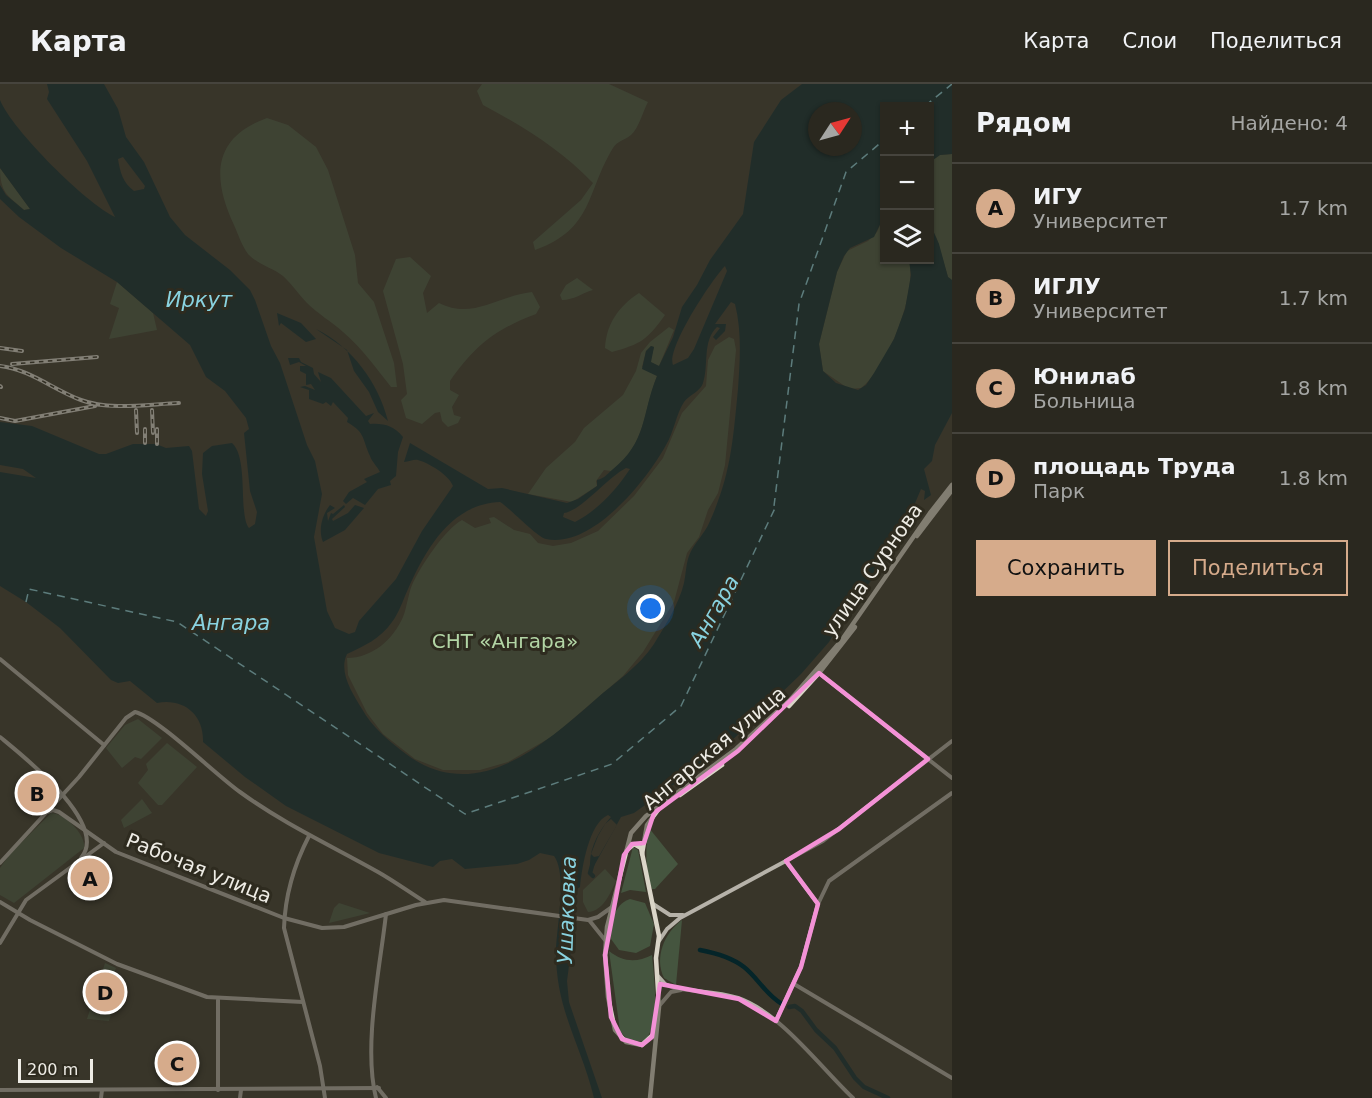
<!DOCTYPE html>
<html lang="ru">
<meta charset="utf-8">
<style>
body{margin:0;font-family:"DejaVu Sans",sans-serif;background:#36342c;color:#f1f3f6}
.controls{position:absolute;right:18px;top:18px;display:grid;overflow:hidden;border-radius:0px;box-shadow:0 2px 4px #0004}
.controls button{width:54px;height:54px;display:grid;place-items:center;padding:0;border:0;border-bottom:2px solid #46443d;background:#2a281f;color:#f1f3f6;font:30px sans-serif}
.compass{position:absolute;left:808px;top:18px;width:54px;height:54px;border-radius:50%;background:#2a281f;box-shadow:0 2px 4px #0004;rotate:54deg}
.scale{position:absolute;left:18px;bottom:15px;width:75px;box-sizing:border-box;padding-left:6px;border:3px solid #eeece5;border-top:0;font-size:16px;line-height:21px;white-space:nowrap;color:#eeece5;-webkit-text-stroke:4px #2e2b1f;paint-order:stroke}
.you{position:absolute;left:651px;top:525px;width:21px;height:21px;margin:-15px;border:4px solid #fff;border-radius:50%;background:#1a73e8;box-shadow:0 0 0 9px #1a73e833}
.badge{display:grid;place-items:center;width:39px;height:39px;border-radius:50%;background:#d6ab8b;color:#111;font-size:20px;font-weight:700}
.pin{position:absolute;translate:-50% -50%;border:3px solid #fff;box-shadow:0 2px 6px #0006}
.list{margin:0;padding:0;list-style:none}
h2{display:flex;justify-content:space-between;align-items:center;height:78px;margin:0;padding:0 24px;font-size:26px}
h2 small{font-size:20px;font-weight:400;color:#a5a6a4}
.list li{display:grid;grid-template-columns:39px 1fr auto;gap:18px;align-items:center;box-sizing:border-box;height:90px;padding:0 24px;border-top:2px solid #46443d}
.list b{display:block;font-size:22px;white-space:nowrap}
.list p{margin:0;font-size:20px;white-space:nowrap;color:#a5a6a4}
.list em{font-size:20px;font-style:normal;color:#a5a6a4}
.actions{display:flex;gap:12px;padding:18px 24px}
.actions a{flex:1;padding:14px 0;border:2px solid #d6ab8b;border-radius:0px;text-align:center;font-size:21px;color:#d6ab8b}
.actions .main{background:#d6ab8b;color:#111}
.icon{flex:none;width:33px;height:33px;fill:none;stroke:currentColor;stroke-width:2;stroke-linecap:round;stroke-linejoin:round}
.map{position:relative;flex:none;width:952px;height:1014px;overflow:hidden}
header{display:flex;align-items:center;gap:36px;box-sizing:border-box;height:84px;padding:0 30px;background:#2a281f;border-bottom:2px solid #46443d}
header strong{font-size:28px}
nav{display:flex;gap:33px;margin-inline-start:auto;font-size:21px}
main{display:flex}
aside{flex:1;background:#2a281f}
.map>svg:first-child{display:block}
.green{fill:#45553f}
.water{fill:#052529;fill-rule:evenodd}
.pier{fill:#383529}
.lines{fill:none;stroke-linecap:round;stroke-linejoin:round}
.river{stroke:#052529;stroke-width:4.5}
.ferry{stroke:#89d3e0;stroke-width:1.5;stroke-dasharray:8 6;stroke-linecap:butt}
.secondary{stroke:#b6b2a9;stroke-width:4}
.primary{stroke:#dad5c8;stroke-width:4.5}
.rail-casing{stroke:#dbd9d1;stroke-width:4}
.rail{stroke:#2e2b1f;stroke-width:1.5;stroke-dasharray:4.5;stroke-linecap:butt}
.marked{fill:none;stroke:#f391d6;stroke-width:4.5;stroke-linejoin:round}
.labels{text-anchor:middle;stroke-width:6;stroke-linejoin:round;paint-order:stroke}
.street-label{font-size:20px;fill:#eeece5;stroke:#2e2b1f}
.park-label{font-size:20px;fill:#b2d5a5;stroke:#2e2b1f}
.water-label{font-size:21px;font-style:italic;fill:#89d3e0;stroke:#2e2b1f}
</style>
<header>
<strong>Карта</strong>
<nav><a>Карта</a><a>Слои</a><a>Поделиться</a></nav>
</header>
<main>
<div class="map">
<svg width="952" height="1014" viewBox="0 0 952 1014">
<rect width="100%" height="100%" fill="#383529"/>
<!-- green -->
<g class="green">
<path d="M482 0H609L648 18C643 27 639 44 631 51 625 56 617 57 613 64 586 108 594 145 535 166L533 158 581 116 593 99C560 65 524 43 483 21L477 7Z"/>
<path d="M267 34 288 41 316 63 328 86 355 171 358 199 374 218 394 279 397 303H391C376 284 362 264 343 248 332 238 318 230 307 219 299 211 292 200 283 192 273 184 257 180 248 170 242 162 238 150 234 141 212 94 212 54 267 34Z"/>
<path d="M952 70V196L948 193 937 155 930 140V78L940 71Z"/>
<path d="M0 84 30 125 24 126C7 111 0 108 0 84Z"/>
<path d="M884 132V176H909C917 209 888 283 861 304L849 305 823 287 819 260 837 188 847 167 868 157 877 148Z"/>
<path d="M410 173 431 192 423 209 427 229 439 219C473 236 497 212 532 208L540 223 536 230C494 246 476 261 450 297V306L459 311 452 323 454 331 461 333 458 339 448 343 442 337 440 328 435 329 422 340 406 334 401 316 407 310 403 280 383 207 396 175Z"/>
<path d="M577 194 593 206C582 209 574 216 562 216L560 211 566 201Z"/>
<path d="M117 198 153 229 157 246 109 255 119 224 110 220Z"/>
<path d="M639 209 665 231C647 256 641 260 612 268L605 264C606 240 619 222 639 209Z"/>
<path d="M669 243 674 246 659 282 650 278 654 263 651 262 646 267 642 283 657 292C642 330 647 360 611 387L604 386 596 397 597 402 572 418 528 410 546 384 575 358 584 344 623 311 636 287 641 269 650 258Z"/>
<path d="M729 253 734 255 736 266 725 381 718 409 708 426 699 453 687 469 674 518 643 568 623 592 553 652 508 678 480 686H443L415 675 383 650 367 629 348 591 347 574C372 574 393 556 403 533 407 523 408 511 412 501 420 483 445 445 462 436L475 444 491 439 489 434 494 433 514 446 530 450 538 459 553 462 571 459 598 447 634 412 663 374 682 329 706 302 708 276 715 262Z"/>
<path d="M138 635 162 654 141 675 135 673 122 684 106 664 125 641Z"/>
<path d="M167 659 197 683 162 721H158L138 699 148 686 146 680Z"/>
<path d="M142 715 152 729 124 744 121 736Z"/>
<path d="M51 729C64 729 86 750 84 764L14 819 0 811V784L10 770Z"/>
<path d="M649 744 678 780 655 805H652C645 784 645 765 649 744Z"/>
<path d="M633 763 638 766 646 808 630 806 621 809Z"/>
<path d="M605 785 616 797C610 810 603 827 588 828L583 818V806Z"/>
<path d="M630 815 645 819 654 840 650 862 636 869 619 866 611 855C611 839 613 821 630 815Z"/>
<path d="M339 819 370 829 329 839 334 824Z"/>
<path d="M682 836 676 901 664 894C654 874 664 849 682 836Z"/>
<path d="M609 867C623 878 636 879 652 871 654 895 661 939 644 958L628 956 620 947Z"/>
<path d="M105 879 116 884 112 895 118 898 110 922 113 924 109 937 87 935Z"/>
</g>
<!-- water -->
<g class="water">
<path d="M47 0H104L118 25 126 53 144 78 170 133 185 151 230 186 250 206 255 216 271 262 280 279 307 361 315 377 322 410 314 453 327 527 335 544 349 550 355 548 359 537 396 495 422 447 453 402C449 391 429 379 418 376 414 375 409 378 404 378L410 359 488 405 502 404 567 419 578 415 597 402V396C605 394 606 391 612 386 648 357 641 331 657 292L642 285 646 267 651 262 654 263 651 278 659 282 673 253 682 223 697 201 710 176 743 130 754 58 781 16 802 0H952V70L940 71 930 78V22H884V132L874 153 850 164 844 172 837 188 819 260 823 287 836 299 858 306 866 301 874 289 894 255 905 225 911 191 909 176H930V140L939 160 948 193 952 196V329L935 361 932 377 924 385 931 411 924 416 925 407 921 405 910 431 902 439 894 463 882 482 846 530 829 558 801 590 723 665 634 729 621 733 594 782 590 780C590 762 600 745 611 733L608 731C589 739 582 783 580 803L572 808 574 843 567 897 569 918 602 1014H594C581 960 556 927 556 868 556 845 568 791 554 772L540 769 529 776 517 780 465 785 452 775 440 777 433 783 379 769 286 722 245 693 203 658C204 630 183 614 157 619L130 597 118 599 111 596 60 544 26 518 0 502V388L36 394 23 385 0 381V338L32 342 99 370H106L133 360H156L166 364 189 362 192 367 199 425 206 432 208 427 202 390 203 369 212 362 232 359C249 374 238 431 249 444L255 440 257 428 250 407 244 349 249 345 246 334 225 307 206 293 190 261 117 198 61 164 19 133 0 115V101L6 111 24 126 30 125 0 84V16C12 46 87 120 115 133L87 77 47 15 49 8ZM817 27H853V63H817ZM123 73 145 102 144 105 134 107C123 99 120 88 118 75ZM725 182 727 187 694 265 688 274 673 281C666 265 712 195 725 182ZM731 218 735 220C742 248 740 276 738 305 733 356 731 390 710 437 705 450 693 460 689 472 686 480 686 490 684 499 679 520 665 542 654 560 639 583 615 598 595 616 541 663 473 724 402 667 387 655 372 643 362 625 353 610 338 588 347 570 364 562 380 555 392 538 399 529 403 516 408 505 426 465 451 420 500 418 510 424 537 453 546 455 592 465 647 396 666 361 674 348 676 330 684 318 689 311 701 307 703 299 709 281 702 257 717 243L720 244 713 253 716 256 725 247 726 240H715ZM626 384 630 385C617 405 597 427 575 438L563 433 564 429C581 427 608 393 626 384Z"/>
<path d="M277 229 301 239 316 255 306 258 281 239 279 242Z"/>
<path d="M316 245C352 263 378 298 388 337L378 328 369 308 354 287 347 266Z"/>
<path d="M288 274H299L301 278 313 284 314 290 321 298 318 288 331 294 366 332 374 329 368 337 370 340C384 339 394 342 403 353L398 368 396 392 390 397 391 401 378 405 365 421 353 414 346 420 343 417 349 408 367 398 364 395 380 388C377 382 372 378 370 372 362 355 366 349 347 338L348 334 333 318 331 322 326 318 323 320 309 315V306L300 303 305 302 315 306 311 300 306 301V290L300 287V282H306L299 278 290 281Z"/>
<path d="M330 421 335 424 327 429 328 437 331 429 333 430 344 421 345 423 332 435 333 437 348 429 355 421 364 424 345 446 323 458C318 446 322 431 330 421Z"/>
</g>
<!-- pier -->
<path class="pier" d="M611 735 617 741 599 772 594 773 591 770 598 752 605 740Z"/>
<g class="lines">
<!-- river -->
<g class="river">
<path d="M593 778 590 789 593 792"/>
<path d="M700 866C716 869 731 873 744 883 758 894 766 911 782 920"/>
<path d="M789 923 795 922 802 927 816 946 835 964 855 994 864 1003 888 1014"/>
</g>
<!-- ferry -->
<g class="ferry">
<path d="M925 22 952 0"/>
<path d="M26 518 29 505 177 538 465 730 612 680 681 622 776 422H774L799 220 846 88 884 56"/>
</g>
<!-- secondary -->
<g class="secondary">
<path d="M0 575 104 661"/>
<path d="M819 589 952 694"/>
<path d="M0 653C23 672 110 740 81 774"/>
<path d="M47 728 53 726 59 728 116 768 284 834 322 844 344 843 416 821 444 816 588 836 598 833 612 823"/>
<path d="M309 752C294 781 285 812 284 844L320 982 325 1014"/>
<path d="M786 777 818 820"/>
<path d="M0 779 79 693 126 634 135 628C157 633 217 692 240 708 284 740 332 762 378 788 394 797 409 808 425 818"/>
<path d="M0 818 30 836 117 880 207 913 303 918"/>
<path d="M653 820 670 831H683"/>
<path d="M589 836 605 856"/>
<path d="M659 857 667 845 680 834 823 757 952 657"/>
<path d="M0 859 26 816 104 759"/>
<path d="M658 892 665 900 674 904C695 908 718 907 738 914 781 929 820 983 853 1014"/>
<path d="M794 900 952 994"/>
<path d="M218 916V1006"/>
<path d="M659 922 671 908 681 906"/>
<path d="M776 937 801 883 818 820 829 797 952 709"/>
<path d="M377 1003 386 1014"/>
<path d="M0 1006 379 1004"/>
<path d="M101 1014 102 1006"/>
<path d="M240 1014 241 1006"/>
<path d="M376 1014C363 962 380 884 386 830"/>
</g>
<!-- primary -->
<g class="primary">
<path d="M917 452 952 406"/>
<path d="M789 622 819 589 855 543"/>
<path d="M680 711 722 681"/>
<path d="M627 766 634 760 641 764 659 852 656 874 659 923 650 1014"/>
<path d="M642 770 647 741 658 726"/>
<path d="M642 961 626 958 615 946 608 913 605 871 607 843 631 749 646 732 736 665 791 615 841 557 930 429 952 401"/>
<path d="M642 961 655 949"/>
</g>
<!-- rail casing -->
<g class="rail-casing">
<g id="rail">
<path d="M0 264 22 267"/>
<path d="M12 280 97 273"/>
<path d="M0 282C29 285 54 306 81 316 110 327 149 320 179 319"/>
<path d="M0 302 1 303"/>
<path d="M136 326 137 349"/>
<path d="M152 326 153 349"/>
<path d="M0 334 15 337 95 322"/>
<path d="M145 345V359"/>
<path d="M157 345V360"/>
</g>
</g>
<!-- rail -->
<use href="#rail" class="rail"/>
</g>
<!-- marked area -->
<path d="M0 0H952V1014H0ZM819 589 928 675 839 745 786 777 818 820 801 883 776 937 739 915 660 900 652 953 642 961 622 955 611 933 605 871 624 771 632 760 644 759 654 729 738 667Z" fill="#383529" fill-opacity=".55" fill-rule="evenodd"/>
<path class="marked" d="M819 589 928 675 839 745 786 777 818 820 801 883 776 937 739 915 660 900 652 953 642 961 622 955 611 933 605 871 624 771 632 760 644 759 654 729 738 667Z"/>
<g class="labels">
<!-- street labels -->
<g class="street-label">
<text transform="translate(872 486) rotate(-55)" y="7">улица Сурнова</text>
<text transform="translate(714 664) rotate(-40)" y="7">Ангарская улица</text>
<text transform="translate(199 784) rotate(22)" y="7">Рабочая улица</text>
</g>
<!-- park labels -->
<g class="park-label">
<text x="505" y="564">СНТ «Ангара»</text>
</g>
<!-- water labels -->
<g class="water-label">
<text x="199" y="223">Иркут</text>
<text transform="translate(714 527) rotate(-60)" y="7">Ангара</text>
<text x="231" y="546">Ангара</text>
<text transform="translate(567 826) rotate(-88)" y="7">Ушаковка</text>
</g>
</g>
</svg>
<div class="controls">
<button>+</button>
<button>−</button>
<button><svg class="icon" aria-label="layers" viewBox="0 0 24 24"><path d="M12 4l9 5-9 5-9-5zM3 14l9 5 9-5"/></svg></button>
</div>
<svg class="compass" viewBox="-18 -18 36 36"><path d="M0-13l5 13h-10z" fill="#e53935"/><path d="M0 13l5-13h-10z" fill="#a5a6a4"/></svg>
<div class="scale">200 m</div>
<div class="you"></div>
<div class="pin badge" style="left:90px;top:794px">A</div>
<div class="pin badge" style="left:37px;top:709px">B</div>
<div class="pin badge" style="left:177px;top:979px">C</div>
<div class="pin badge" style="left:105px;top:908px">D</div>
</div>
<aside>
<h2>Рядом<small>Найдено: 4</small></h2>
<ul class="list">
<li><span class="badge">A</span><div><b>ИГУ</b><p>Университет</p></div><em>1.7 km</em></li>
<li><span class="badge">B</span><div><b>ИГЛУ</b><p>Университет</p></div><em>1.7 km</em></li>
<li><span class="badge">C</span><div><b>Юнилаб</b><p>Больница</p></div><em>1.8 km</em></li>
<li><span class="badge">D</span><div><b>площадь Труда</b><p>Парк</p></div><em>1.8 km</em></li>
</ul>
<div class="actions"><a class="main">Сохранить</a><a>Поделиться</a></div>
</aside>
</main>
